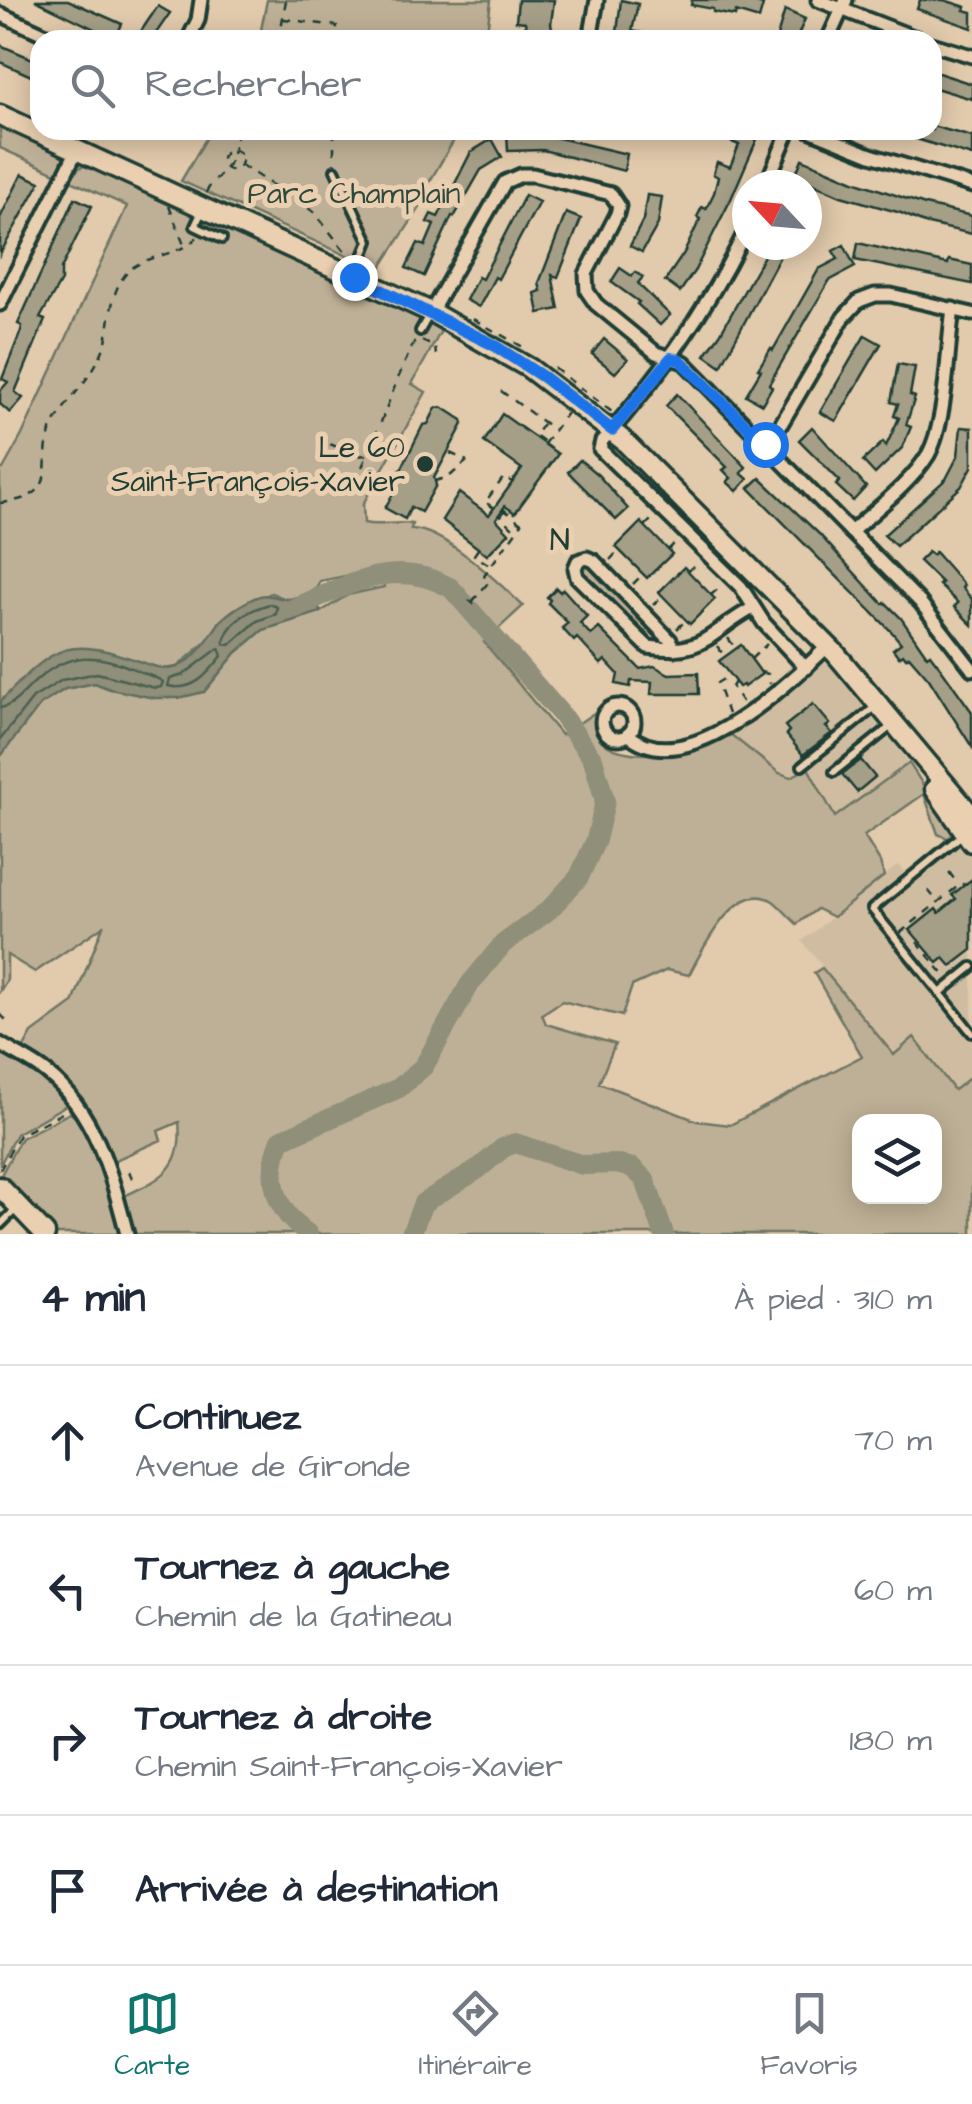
<!DOCTYPE html>
<html lang="fr">
<meta charset="utf-8">
<style>
body{margin:0;font-family:"Architects Daughter",sans-serif;background:#f6f6f7;color:#1f2937}
.controls{position:absolute;right:30px;bottom:30px;display:grid;overflow:hidden;border-radius:20px;box-shadow:0 5px 25px #0003}
.controls button{width:90px;height:90px;display:grid;place-items:center;padding:0;border:0;border-bottom:2px solid #e0e1e3;background:#fff;color:#1f2937;font:50px sans-serif}
.compass{position:absolute;left:732px;top:170px;width:90px;height:90px;border-radius:50%;background:#fff;box-shadow:0 5px 25px #0003;rotate:296deg}
.stop{position:absolute;width:30px;height:30px;margin:-22px;border:8px solid #1a73e8;border-radius:50%;background:#fff}
.stop.end{background:#1a73e8;border-color:#fff;box-shadow:0 2px 10px #0008}
.list{margin:0;padding:0;list-style:none}
h2{display:flex;justify-content:space-between;align-items:center;height:130px;margin:0;padding:0 40px;font-size:42px}
h2 small{font-size:32px;font-weight:400;color:#747a83}
.list li{display:grid;grid-template-columns:65px 1fr auto;gap:30px;align-items:center;box-sizing:border-box;height:150px;padding:0 40px;border-top:2px solid #e0e1e3}
.list b{display:block;font-size:38px;white-space:nowrap}
.list p{margin:0;font-size:32px;white-space:nowrap;color:#747a83}
.list em{font-size:32px;font-style:normal;color:#747a83}
.icon{flex:none;width:55px;height:55px;fill:none;stroke:currentColor;stroke-width:2;stroke-linecap:round;stroke-linejoin:round}
.map{position:relative;flex:none;width:972px;height:1234px;overflow:hidden}
.search{position:absolute;background:#fff;box-shadow:0 5px 25px #0003;left:30px;right:30px;top:30px;height:110px;display:flex;align-items:center;gap:25px;box-sizing:border-box;padding:0 35px;border-radius:30px;color:#747a83;font-size:38px}
.sheet{height:730px;background:#fff}
nav{display:flex;justify-content:space-around;align-items:center;box-sizing:border-box;height:140px;border-top:2px solid #e0e1e3;background:#fff;font-size:28px;color:#747a83}
nav a{display:grid;justify-items:center;gap:5px}
nav .on{color:#0f766e}
.map>svg:first-child{display:block}
.built{fill:#d0bda1}
.green{fill:#beb096;stroke:#6e7665;stroke-width:2.5;fill-rule:evenodd}
.water{fill:#8f8f7a;stroke:#626e5e;stroke-width:2.5}
.lines{fill:none;stroke-linecap:round;stroke-linejoin:round}
.shore{stroke:#4c5e50;stroke-width:2.5}
.river{stroke:#8f8f7a;stroke-width:20}
.building{fill:#a59f87;stroke:#1f3d34;stroke-width:2.5}
.lane-casing{stroke:#1f3d34;stroke-width:14}
.street-casing{stroke:#1f3d34;stroke-width:19}
.secondary-casing{stroke:#1f3d34;stroke-width:25}
.path{stroke:#1f3d34;stroke-width:2.5;stroke-dasharray:8 8;stroke-linecap:butt}
.lane{stroke:#ead0b1;stroke-width:6}
.street{stroke:#ead0b1;stroke-width:11}
.secondary{stroke:#ead0b1;stroke-width:18}
.route{stroke:#1a73e8;stroke-width:12}
.poi-dot{fill:#1f3d34;stroke:#ead0b1;stroke-width:4}
.labels{text-anchor:middle;stroke-width:10;stroke-linejoin:round;paint-order:stroke}
.park-label{font-size:30px;fill:#2f483e;stroke:#ead0b1}
.poi-label{font-size:30px;fill:#1f3d34;stroke:#ead0b1;text-anchor:end}
.neighbourhood-label{font-size:32px;letter-spacing:2.5px;fill:#1f3d34;stroke:#ead0b1}
</style>
<div class="map">
<svg width="972" height="1234" viewBox="0 0 972 1234">
<rect width="100%" height="100%" fill="#e2caac"/>
<filter id="ink" filterUnits="userSpaceOnUse"><feTurbulence type="fractalNoise" baseFrequency=".01" numOctaves="2"/><feDisplacementMap in="SourceGraphic" scale="20" xChannelSelector="R" yChannelSelector="G"/><feConvolveMatrix kernelMatrix="1 2 1 2 8 2 1 2 1" color-interpolation-filters="sRGB"/></filter>
<g filter="url(#ink)">
<!-- built -->
<g class="built">
<path d="M828 663 866 703 909 763 835 817 808 769 791 777 779 772 730 734 774 704 818 664Z"/>
<path d="M953 831 972 855V1076L954 1090 915 1038 894 1055 802 941 898 865 906 874 949 839Z"/>
</g>
<!-- green -->
<g class="green">
<path d="M267 0H491L486 40H259Z"/>
<path d="M0 126 60 153 63 157 58 174 0 148Z"/>
<path d="M211 130H460L417 203 421 206 379 270 181 181Z"/>
<path d="M86 165 442 329 412 384 426 392 363 504 364 523C380 527 395 521 412 524L411 529C444 529 500 584 523 606L484 642 561 735 597 711C580 766 671 756 701 747 711 744 721 738 730 734L779 773 791 777 808 768 835 817 909 763 953 831 949 839 938 834 924 794 864 836 880 862 884 876 833 917 817 909 797 924C789 917 781 907 773 901 736 878 701 952 689 975L667 970 632 986 622 1016 562 1001 542 1014 546 1024 615 1044 599 1083 697 1121 730 1125 862 1056 814 973 822 968 894 1055 914 1037 954 1090 972 1076V1234H132L122 1197C161 1179 184 1169 179 1122L158 1131 161 1140 111 1162C84 1111 74 1083 22 1051L32 1033 73 1003 103 926 35 972 7 955V980L0 991V757L40 705 65 689 95 683 110 689 204 692 236 653 263 630 320 612 348 595 384 587 385 568 320 581 315 591 288 600 271 593 220 621 213 636 177 667 163 669 144 663 9 693 0 702V469H3L22 435 127 206 69 180 79 168ZM860 1122H934V1196H860Z"/>
<path d="M586 564 649 627 647 630H652L663 642 647 638 581 570Z"/>
<path d="M0 1050 39 1074 66 1098V1105L16 1134 0 1165Z"/>
<path d="M70 1113C101 1134 112 1199 123 1234H56L1 1175 21 1138Z"/>
</g>
<!-- water -->
<path class="water" d="M315 591 320 612 263 630 236 653 204 692 179 698H154L110 689 95 683 65 689 40 705 0 757V702C58 641 69 636 147 664 156 667 167 671 177 667 196 659 208 639 219 623 225 615 240 605 250 600 267 591 270 597 286 599 295 600 307 593 315 591Z"/>
<g class="lines">
<!-- shore -->
<g class="shore">
<path d="M270 604 277 607 276 614 257 621 230 645 224 644C226 623 250 609 270 604Z"/>
<path d="M219 648 222 656C207 675 193 692 168 686L170 679 183 675Z"/>
<path d="M0 708C15 706 26 689 38 679 69 652 97 653 134 669 144 674 155 676 163 682L161 687 155 688 97 673 62 680 33 698 0 740"/>
</g>
<!-- river -->
<g class="river">
<path d="M294 608C349 585 395 556 451 588L560 713 593 759 605 801 596 840 579 877 549 910 503 944 470 984 424 1066 399 1088 281 1140C265 1177 275 1211 308 1234"/>
<path d="M411 1234 423 1203 477 1170 503 1148 515 1143 583 1165 616 1164 633 1168 645 1180 664 1234"/>
</g>
</g>
<!-- building -->
<g class="building">
<path d="M35 0H68L122 24 115 39Z"/>
<path d="M518 0H554L551 24 554 37 529 40 525 22 516 21Z"/>
<path d="M621 0 638 4 632 31 658 36V40H616Z"/>
<path d="M692 0H746L763 5 759 19 736 12 735 16 713 12V9L691 5Z"/>
<path d="M920 0H944L966 7 964 10 972 12V28L917 9Z"/>
<path d="M158 6 170 13 154 36 161 40H135Z"/>
<path d="M785 10 805 19 796 40H776Z"/>
<path d="M0 45 40 62V80L0 62Z"/>
<path d="M932 71 972 84V99L932 87Z"/>
<path d="M932 126 972 137V156L893 132 932 130Z"/>
<path d="M704 130H742L758 137 731 199 695 270 680 292 665 281 684 253 700 219 697 217 702 207 706 209 714 193 718 177 713 174 717 162 730 167 739 145Z"/>
<path d="M533 132 627 154 624 171 543 150 508 151 507 133Z"/>
<path d="M492 139 502 157 481 170 454 217 452 216 424 276 406 268 418 243 425 246 434 225 427 222 431 214 438 217 471 152Z"/>
<path d="M802 159 854 181 925 205 972 216V234L924 223 901 213 841 196 795 176Z"/>
<path d="M22 174 40 182 0 254V218Z"/>
<path d="M525 195 539 202 498 279 495 277 479 307 466 300 478 277 482 279Z"/>
<path d="M647 195 662 197 658 224 642 252 630 246 643 220Z"/>
<path d="M75 198 92 206 61 269V281L40 318 45 320 15 392 23 398 10 413 0 404V391L8 382 2 379 21 331 22 326 18 324Z"/>
<path d="M566 213 581 219 558 277 552 275 559 309 539 313 535 293 541 291 539 283Z"/>
<path d="M858 243 948 264 949 260 972 265V284L855 260Z"/>
<path d="M770 245H786L721 366 705 355 720 334Z"/>
<path d="M844 245 855 267 829 281 769 384 772 387 762 404 746 395 761 370 758 369 771 348 773 350 819 269 838 259 833 251Z"/>
<path d="M620 268 632 276 635 272 643 277 638 283 642 288 670 315 660 325 637 304 639 302 611 282Z"/>
<path d="M865 335 881 344 836 421 820 412Z"/>
<path d="M604 339 628 359 615 373 592 354Z"/>
<path d="M898 364 915 367 910 395 915 397 906 425 911 427 902 448 875 474 863 461 883 442 886 446 899 418 894 416 898 404 891 402Z"/>
<path d="M677 394 746 467 741 473 748 479 737 491 727 482 731 478 723 470 727 467 666 406Z"/>
<path d="M442 407 462 420 463 424 434 478 436 485 421 512 411 507 405 519 385 508 394 492 391 490 423 425 428 424 436 408Z"/>
<path d="M502 414 558 454 515 513 505 506 496 519 509 533 487 555 442 520 459 493 489 515 522 469 484 442Z"/>
<path d="M812 427 866 487 853 501 836 485 840 481 799 440Z"/>
<path d="M961 427 972 428V467L961 487 896 546 884 535 946 479 958 456Z"/>
<path d="M580 460 598 475 628 509 616 520 568 472Z"/>
<path d="M760 478 819 534 883 604 885 602 901 618 927 656 930 654 940 667 972 712V747L929 679 909 656 906 658 903 654 899 657 893 649 901 643 891 631 749 488Z"/>
<path d="M641 522 672 554 647 578 616 547Z"/>
<path d="M928 552 932 555 935 552 964 585 962 588 972 599V625L954 607 958 603 939 585 942 583 919 561Z"/>
<path d="M684 567 715 599 690 624 659 592Z"/>
<path d="M556 588 560 592 563 589 587 616 580 623 591 635 599 628 640 669 654 666 669 674 698 673 699 694H651L652 682 631 681 630 687 616 684 618 674 605 660 601 664 577 638 574 641 562 628 568 623 548 603 550 600 547 597Z"/>
<path d="M741 645 762 674 744 687 743 685 739 687 719 661Z"/>
<path d="M813 704 830 724 826 727 832 733 803 755 786 734 789 731 785 726Z"/>
<path d="M861 760 875 777 857 792 842 774Z"/>
<path d="M972 879V950L951 966 944 958 938 963 910 930 936 909 939 913 956 899 952 895Z"/>
</g>
<g class="lines">
<!-- lane casing -->
<g class="lane-casing">
<g id="lane">
<path d="M335 170 369 241 355 276"/>
<path d="M203 209 195 226 222 239"/>
<path d="M420 331 429 315"/>
<path d="M802 766 875 707"/>
<path d="M834 772 894 724"/>
<path d="M963 834 872 909 940 993 972 967"/>
<path d="M940 993 972 1033"/>
<path d="M0 1225 17 1208"/>
</g>
</g>
<!-- street casing -->
<g class="street-casing">
<g id="street">
<path d="M818 0 921 40"/>
<path d="M0 14 57 40"/>
<path d="M188 40 198 20 201 0"/>
<path d="M590 40 597 0"/>
<path d="M828 40 846 0"/>
<path d="M932 44 972 56"/>
<path d="M809 130 871 155 972 186"/>
<path d="M766 185 789 130"/>
<path d="M747 228C709 307 661 375 602 441L600 449 741 587 764 623 806 668"/>
<path d="M0 304 77 150"/>
<path d="M431 312 505 182 521 175H533L611 194 619 206 617 214 586 274 587 291 596 304 656 353 684 362 920 602 972 669"/>
<path d="M765 444 777 431 844 317 859 301 875 295H891L972 314"/>
<path d="M851 532C876 509 910 484 928 455 947 421 947 349 953 309"/>
<path d="M674 649 670 640 594 561 587 558 578 561 575 568 577 577 648 647C707 655 707 633 753 608"/>
<circle cx="618" cy="722" r="16"/>
<path d="M628 734C684 784 790 683 828 646"/>
<path d="M0 1044C16 1054 33 1062 47 1073 96 1112 112 1177 127 1234"/>
</g>
</g>
<!-- secondary casing -->
<g class="secondary-casing">
<g id="secondary">
<path d="M0 115 431 312 529 368 623 440 836 654 972 816"/>
<path d="M935 789 972 842"/>
<path d="M0 1187 45 1234"/>
</g>
</g>
<!-- path -->
<g class="path">
<path d="M284 19 337 26 334 40"/>
<path d="M279 40 286 0"/>
<path d="M334 130V163"/>
<circle cx="232" cy="160" r="10"/>
<path d="M241 165 314 212 352 260"/>
<path d="M206 193C211 181 222 176 228 165 235 154 234 142 237 130"/>
<path d="M169 206 184 245"/>
<path d="M473 319 523 347"/>
<path d="M422 341 435 347 436 355"/>
<path d="M554 368 612 412"/>
<path d="M501 391 554 430"/>
<path d="M543 424 535 435 545 442"/>
<path d="M330 444 358 456 366 455"/>
<path d="M544 444 567 413"/>
<path d="M450 453 467 461"/>
<path d="M362 467C382 425 394 382 415 341"/>
<path d="M435 481 449 477 467 461"/>
<path d="M0 503C67 496 34 463 53 426 69 395 96 376 106 341 111 320 110 293 125 275 142 253 180 258 198 236"/>
<path d="M494 508 488 504 492 499 489 497 504 477 512 482 521 469"/>
<path d="M503 509 528 528"/>
<path d="M505 510 501 516 515 530"/>
<path d="M645 526 655 516"/>
<path d="M478 549 474 555 491 566"/>
<path d="M668 550 678 540"/>
<path d="M610 560 619 550"/>
<path d="M688 571 698 562"/>
<path d="M633 584 643 574"/>
<path d="M711 595 721 586"/>
<path d="M469 600 474 604"/>
<path d="M472 602 487 584 483 581 485 574 522 523"/>
<path d="M653 605 663 596"/>
<path d="M677 629 686 620"/>
<path d="M728 638 736 649"/>
<path d="M717 646 725 657"/>
<path d="M751 659 767 644"/>
<path d="M761 672 768 674 770 684"/>
<path d="M735 682 732 687 743 703"/>
<path d="M728 714 717 683 730 675"/>
<path d="M949 872 957 883"/>
<path d="M928 890 937 901"/>
<path d="M900 933 962 883 964 886"/>
<path d="M917 942 945 976"/>
<path d="M0 1014 6 1020"/>
<path d="M0 1170 19 1135 66 1111"/>
<path d="M129 1171 134 1183"/>
</g>
<!-- lane -->
<use href="#lane" class="lane"/>
<!-- street -->
<use href="#street" class="street"/>
<!-- secondary -->
<use href="#secondary" class="secondary"/>
</g>
</g>
<g class="lines" filter="url(#ink)">
<!-- route -->
<path class="route" d="M354 277 492 344 543 377 612 430 671 358 680 360 765 444"/>
</g>
<!-- markers -->
<circle class="poi-dot" cx="425" cy="464" r="10"/>
<g class="labels">
<!-- park labels -->
<g class="park-label">
<text x="354" y="203">Parc Champlain</text>
</g>
<!-- poi labels -->
<g class="poi-label">
<text x="405" y="457">Le 60<tspan x="405" dy="34">Saint-François-Xavier</tspan></text>
</g>
<!-- neighbourhood labels -->
<g class="neighbourhood-label">
<text x="561" y="550">N</text>
</g>
</g>
</svg>
<div class="controls">
<button><svg class="icon" aria-label="layers" viewBox="0 0 24 24"><path d="M12 4l9 5-9 5-9-5zM3 14l9 5 9-5"/></svg></button>
</div>
<svg class="compass" viewBox="-18 -18 36 36"><path d="M0-13l5 13h-10z" fill="#e53935"/><path d="M0 13l5-13h-10z" fill="#747a83"/></svg>
<div class="stop" style="left:765px;top:444px"></div>
<div class="stop end" style="left:354px;top:277px"></div>
<div class="search"><svg class="icon" aria-label="search" viewBox="0 0 24 24"><circle cx="10" cy="10" r="6"/><path d="M15 15l6 6"/></svg>Rechercher</div>
</div>
<section class="sheet">
<h2>4 min<small>À pied · 310 m</small></h2>
<ul class="list">
<li><svg class="icon" aria-label="ahead" viewBox="0 0 24 24"><path d="M12 20V5M6 11l6-6 6 6"/></svg><div><b>Continuez</b><p>Avenue de Gironde</p></div><em>70 m</em></li>
<li><svg class="icon" aria-label="left" viewBox="0 0 24 24"><path d="M17 20v-9H6M10 6l-5 5 5 5"/></svg><div><b>Tournez à gauche</b><p>Chemin de la Gatineau</p></div><em>60 m</em></li>
<li><svg class="icon" aria-label="right" viewBox="0 0 24 24"><path d="M7 20v-9h11M14 6l5 5-5 5"/></svg><div><b>Tournez à droite</b><p>Chemin Saint-François-Xavier</p></div><em>180 m</em></li>
<li><svg class="icon" aria-label="arrive" viewBox="0 0 24 24"><path d="M6 21V4h12l-3 4 3 4H6"/></svg><div><b>Arrivée à destination</b></div></li>
</ul>
</section>
<nav>
<a class="on"><svg class="icon" aria-label="map" viewBox="0 0 24 24"><path d="M3 6l6-2 6 2 6-2v14l-6 2-6-2-6 2zM9 4v14M15 6v14"/></svg>Carte</a>
<a><svg class="icon" aria-label="directions" viewBox="0 0 24 24"><path d="M12 3l9 9-9 9-9-9zM9 14v-3h6M13 9l2 2-2 2"/></svg>Itinéraire</a>
<a><svg class="icon" aria-label="saved" viewBox="0 0 24 24"><path d="M7 4h10v16l-5-4-5 4z"/></svg>Favoris</a>
</nav>
